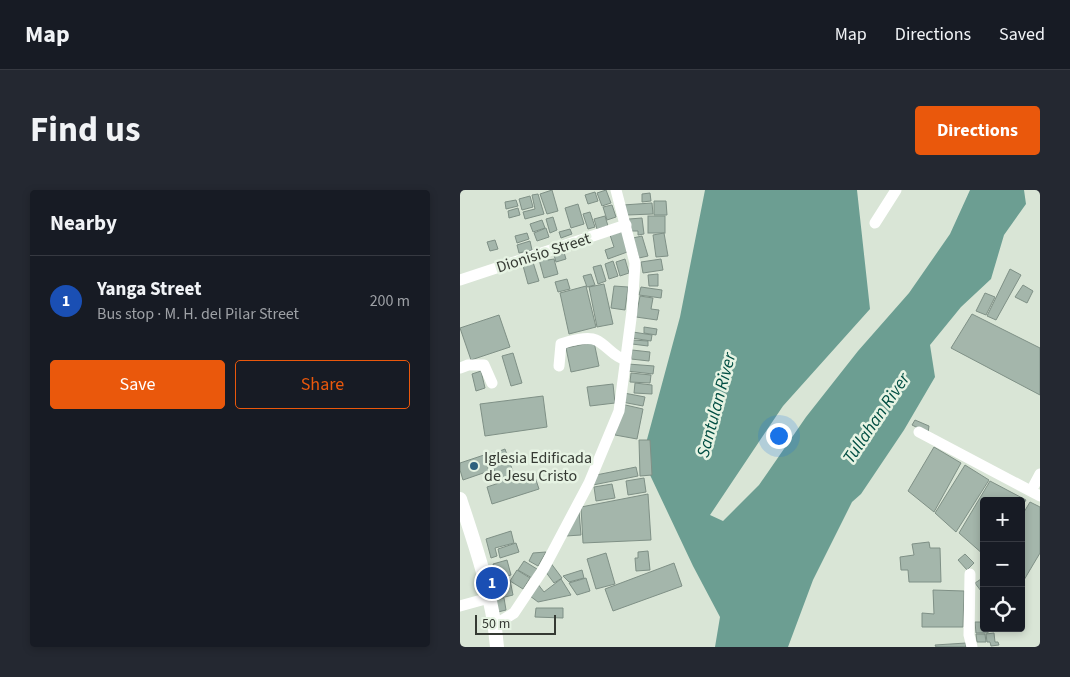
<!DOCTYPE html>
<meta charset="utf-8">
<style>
body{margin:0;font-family:"Source Sans 3",sans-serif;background:#242831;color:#f1f3f6}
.controls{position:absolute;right:15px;bottom:15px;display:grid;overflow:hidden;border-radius:5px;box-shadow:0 2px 8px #0003}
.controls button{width:45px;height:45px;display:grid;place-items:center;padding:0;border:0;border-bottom:1px solid #363941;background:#171b24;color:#f1f3f6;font:25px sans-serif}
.scale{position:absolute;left:15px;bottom:12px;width:81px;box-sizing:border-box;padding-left:5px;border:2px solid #353a33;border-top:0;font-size:14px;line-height:18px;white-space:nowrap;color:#353a33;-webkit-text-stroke:4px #e6f3e3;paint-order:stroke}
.you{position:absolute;left:318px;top:245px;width:18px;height:18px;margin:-12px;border:4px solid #fff;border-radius:50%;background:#1a73e8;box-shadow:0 0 0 8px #1a73e833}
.badge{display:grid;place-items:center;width:32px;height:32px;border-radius:50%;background:#ea580c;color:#fff;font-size:16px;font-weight:700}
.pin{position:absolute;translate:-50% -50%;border:2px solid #fff;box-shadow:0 1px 5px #0006}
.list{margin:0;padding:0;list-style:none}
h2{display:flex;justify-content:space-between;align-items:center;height:65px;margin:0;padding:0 20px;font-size:21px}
h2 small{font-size:16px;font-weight:400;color:#9ea1a6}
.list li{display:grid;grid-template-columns:32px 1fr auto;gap:15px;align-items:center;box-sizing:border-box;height:90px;padding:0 20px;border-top:1px solid #363941}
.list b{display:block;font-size:19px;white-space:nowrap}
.list p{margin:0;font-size:16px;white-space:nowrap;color:#9ea1a6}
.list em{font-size:16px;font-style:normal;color:#9ea1a6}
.actions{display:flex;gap:10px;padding:15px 20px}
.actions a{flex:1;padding:11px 0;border:1px solid #ea580c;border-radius:5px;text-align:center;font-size:18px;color:#ea580c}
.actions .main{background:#ea580c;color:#fff}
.icon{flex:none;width:28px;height:28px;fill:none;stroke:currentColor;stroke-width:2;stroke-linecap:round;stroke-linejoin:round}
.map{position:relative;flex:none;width:580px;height:457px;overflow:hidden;border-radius:5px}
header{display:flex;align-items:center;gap:30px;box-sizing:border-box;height:70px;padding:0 25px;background:#171b24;border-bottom:1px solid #363941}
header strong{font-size:24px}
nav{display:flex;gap:28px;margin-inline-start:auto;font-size:18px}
.intro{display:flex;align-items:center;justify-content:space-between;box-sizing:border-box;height:120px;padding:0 30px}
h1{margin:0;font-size:35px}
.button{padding:12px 22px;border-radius:5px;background:#ea580c;color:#fff;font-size:18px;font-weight:700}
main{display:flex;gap:30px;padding:0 30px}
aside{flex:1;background:#171b24;border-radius:5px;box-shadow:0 2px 8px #0003}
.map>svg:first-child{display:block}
.water{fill:#6c9e92}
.building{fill:#a4b6ab;stroke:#7f9086}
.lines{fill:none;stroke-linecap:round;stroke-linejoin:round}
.minor{stroke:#fff;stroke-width:11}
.major{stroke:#fff;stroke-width:14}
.poi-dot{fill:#2e617e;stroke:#e6f3e3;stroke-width:2}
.labels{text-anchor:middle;stroke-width:5;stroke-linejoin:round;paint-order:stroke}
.street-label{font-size:16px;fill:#353a33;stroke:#e6f3e3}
.poi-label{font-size:16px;fill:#353a33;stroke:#e6f3e3;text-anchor:start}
.water-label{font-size:18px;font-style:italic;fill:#014e42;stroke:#e6f3e3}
</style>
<header>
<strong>Map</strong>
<nav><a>Map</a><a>Directions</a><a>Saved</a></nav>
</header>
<div class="intro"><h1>Find us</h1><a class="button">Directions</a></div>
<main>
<aside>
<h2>Nearby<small></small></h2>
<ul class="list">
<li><span class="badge" style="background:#1a4fb4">1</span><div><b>Yanga Street</b><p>Bus stop · M. H. del Pilar Street</p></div><em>200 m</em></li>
</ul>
<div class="actions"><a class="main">Save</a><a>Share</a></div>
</aside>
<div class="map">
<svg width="580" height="457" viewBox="0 0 580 457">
<rect width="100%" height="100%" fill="#d9e5d6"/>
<!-- water -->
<path class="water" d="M245 0H397L410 119 323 216 250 325 263 331 299 295 346 227 398 161 449 103 490 44 510 0H564L566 14 544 45 531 89 501 117 470 155 475 187 444 240 401 304 392 312 353 390 328 457H255L260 427 233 376 182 268 220 127Z"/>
<!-- building -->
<g class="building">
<path d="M92 0 98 21 87 24 80 4Z"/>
<path d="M146 0 151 13 142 16 137 3Z"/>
<path d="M135 2 138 11 128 14 125 5Z"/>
<path d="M190 3 191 11 182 12V4Z"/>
<path d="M78 4 84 24 65 29 63 22 75 19 72 5Z"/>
<path d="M70 6 73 17 62 20 59 9Z"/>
<path d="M56 10 58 16 46 19 45 12Z"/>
<path d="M194 11H206L207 25H194Z"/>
<path d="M192 13 193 24 167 25 163 15Z"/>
<path d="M118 14 124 34 111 38 105 18Z"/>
<path d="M152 15 156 27 147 30 143 17Z"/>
<path d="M58 18 60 25 49 28 48 21Z"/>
<path d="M130 22 135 37 128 39 123 24Z"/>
<path d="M145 26 148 36 137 39 134 29Z"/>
<rect x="188" y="26" width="17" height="17"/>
<path d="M93 27 97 40 90 43 86 29Z"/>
<path d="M182 28 184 44 178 45V41H170L169 29Z"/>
<path d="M82 30 85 38 73 42 70 34Z"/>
<path d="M86 38 89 47 77 51 74 43Z"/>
<path d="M110 39 112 44 101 48 99 42Z"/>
<path d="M163 41 170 61 148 69 145 60 154 57 150 45Z"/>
<path d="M67 43 69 49 57 53 55 46Z"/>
<path d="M204 43 208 66 196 67 193 45Z"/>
<path d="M182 46 188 66 179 68 173 48Z"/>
<path d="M35 50 38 59 30 61 27 52Z"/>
<path d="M70 51 72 60 59 63 57 55Z"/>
<path d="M103 59 106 69 96 72 93 62Z"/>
<path d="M86 64 88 70 94 69 98 84 84 88 78 66Z"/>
<path d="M72 69 79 91 68 94 62 72Z"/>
<path d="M165 69 169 83 160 86 156 72Z"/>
<path d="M201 69 203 80 183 83 181 72Z"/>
<path d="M153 71 158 86 149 89 145 74Z"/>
<path d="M141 75 146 91 138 94 133 77Z"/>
<path d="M550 79 561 85 536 130 527 126Z"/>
<path d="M131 84 135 95 127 97 123 86Z"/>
<path d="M198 84V96H189L188 85Z"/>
<path d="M107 89 110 99 98 102 95 92Z"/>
<path d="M144 94 153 134 137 137 129 97Z"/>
<path d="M563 95 573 101 567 113 555 107Z"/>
<path d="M126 96 136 137 109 144 100 103Z"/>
<path d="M154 96 168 97 165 120 151 118Z"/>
<path d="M181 97 202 100 201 108 179 105Z"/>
<path d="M525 103 535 107 526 125 516 121Z"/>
<path d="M180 106 193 108 191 119 199 120 197 130 176 127Z"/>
<path d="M512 124 580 158V205L491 158Z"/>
<path d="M39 125 50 157 11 170 0 138Z"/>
<path d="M184 137 197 139 196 145 184 143Z"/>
<path d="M173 142 192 145 191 151 172 148Z"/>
<path d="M173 150 188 151V156L172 154Z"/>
<path d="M134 152 139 176 111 182 106 158Z"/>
<path d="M172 160 190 162 189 171 171 169Z"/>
<path d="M53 163 62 193 51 196 42 166Z"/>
<path d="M168 174 194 176 193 184 167 181Z"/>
<path d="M21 181 25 198 16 201 12 184Z"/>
<path d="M171 183 191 185 190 193 170 192Z"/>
<path d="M175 193 192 195V204L174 203Z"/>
<path d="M153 194 155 213 130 216 127 197Z"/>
<path d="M164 203 185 207 183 216 162 212Z"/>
<path d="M83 206 87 237 25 246 20 214Z"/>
<path d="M161 214 183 219 177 249 155 245Z"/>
<path d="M455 230 469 236 468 243 452 235Z"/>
<path d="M179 250H190L192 285 180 286Z"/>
<path d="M474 257 501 273 474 322 448 301Z"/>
<path d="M45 259 56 290 74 284 79 299 32 314 27 297 39 293 29 265Z"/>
<path d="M24 265 29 281 3 290 0 280V273Z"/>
<path d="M505 275 529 290 496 342 475 323Z"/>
<path d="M176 277 178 286 128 296 136 285Z"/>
<path d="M184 288 186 302 168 305 166 291Z"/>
<path d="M530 291 566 310 561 318V311H524V365L499 343Z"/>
<path d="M152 294 155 308 136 311 134 297Z"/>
<path d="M188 304 191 350 123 353 121 317Z"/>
<path d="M570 312 580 317V363L561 395V327Z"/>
<path d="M119 321 121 345 106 346Z"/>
<path d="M51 341 54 353 35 358 37 366 31 368 26 349Z"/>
<path d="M469 352 470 358H480L481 392H449L448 380H441L440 367 454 365 452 354Z"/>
<path d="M56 353 59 362 40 368 38 359Z"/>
<path d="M188 361 190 380 176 381 175 368H178V362Z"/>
<path d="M86 362 78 376 69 371 73 363Z"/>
<path d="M146 363 155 394 136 399 127 369Z"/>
<path d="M505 364 514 373 507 380 498 370Z"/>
<path d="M47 370 51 385 37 389 33 374Z"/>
<path d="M64 371 77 379 72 388 58 380Z"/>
<path d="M90 372 102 388 94 393 85 381Z"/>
<path d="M214 373 222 396 153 421 145 399Z"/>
<path d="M57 380 70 388 63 399 50 391Z"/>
<path d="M122 380 124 388 109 392 103 386Z"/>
<path d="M524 387V399L521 401 515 393Z"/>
<path d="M126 388 130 401 117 405 109 393Z"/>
<path d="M101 389 111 405 78 412 70 406 77 393 84 402Z"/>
<path d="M50 390 53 405 41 408 38 393Z"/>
<path d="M473 400 504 401 503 437H462V423L474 424Z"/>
<path d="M44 408 46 420 34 423 31 411Z"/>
<path d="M76 418H103V428L75 427Z"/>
<path d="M515 432H524V440H528V443H516Z"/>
<path d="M534 443 535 452H538L539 455 531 456 530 452H527L526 444Z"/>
<path d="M516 444H525L526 452H517Z"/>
<path d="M506 453V457H476L475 455Z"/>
</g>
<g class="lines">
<!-- minor -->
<g class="minor">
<path d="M415 33 436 0"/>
<path d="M0 90 166 35"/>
<path d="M99 176 101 154C109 151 128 146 136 150 147 155 153 167 166 170"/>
<path d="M0 178 8 175H24L32 193"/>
<path d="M459 242 580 306"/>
<path d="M571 301 580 284"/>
<path d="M510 384 509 445 512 457"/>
<path d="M0 416 29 408"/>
<path d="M35 435 54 423 84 378 129 293 159 221 172 121 175 73 156 0"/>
</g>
<!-- major -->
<path class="major" d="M0 309C16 357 33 407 37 457"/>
</g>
<!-- markers -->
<circle class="poi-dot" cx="14" cy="276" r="5"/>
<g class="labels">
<!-- street labels -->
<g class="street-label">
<text transform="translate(83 62) rotate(-18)" y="6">Dionisio Street</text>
</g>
<!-- poi labels -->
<g class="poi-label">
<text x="24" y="273">Iglesia Edificada<tspan x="24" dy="18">de Jesu Cristo</tspan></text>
</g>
<!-- water labels -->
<g class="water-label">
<text transform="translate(256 215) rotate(-75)" y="6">Santulan River</text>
<text transform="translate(416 228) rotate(-56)" y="6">Tullahan River</text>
</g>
</g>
</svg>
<div class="controls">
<button>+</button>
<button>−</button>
<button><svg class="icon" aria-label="locate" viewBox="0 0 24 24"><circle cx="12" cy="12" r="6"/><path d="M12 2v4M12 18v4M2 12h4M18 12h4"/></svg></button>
</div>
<div class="scale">50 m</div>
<div class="you"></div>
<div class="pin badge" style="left:32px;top:393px;background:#1a4fb4">1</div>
</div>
</main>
